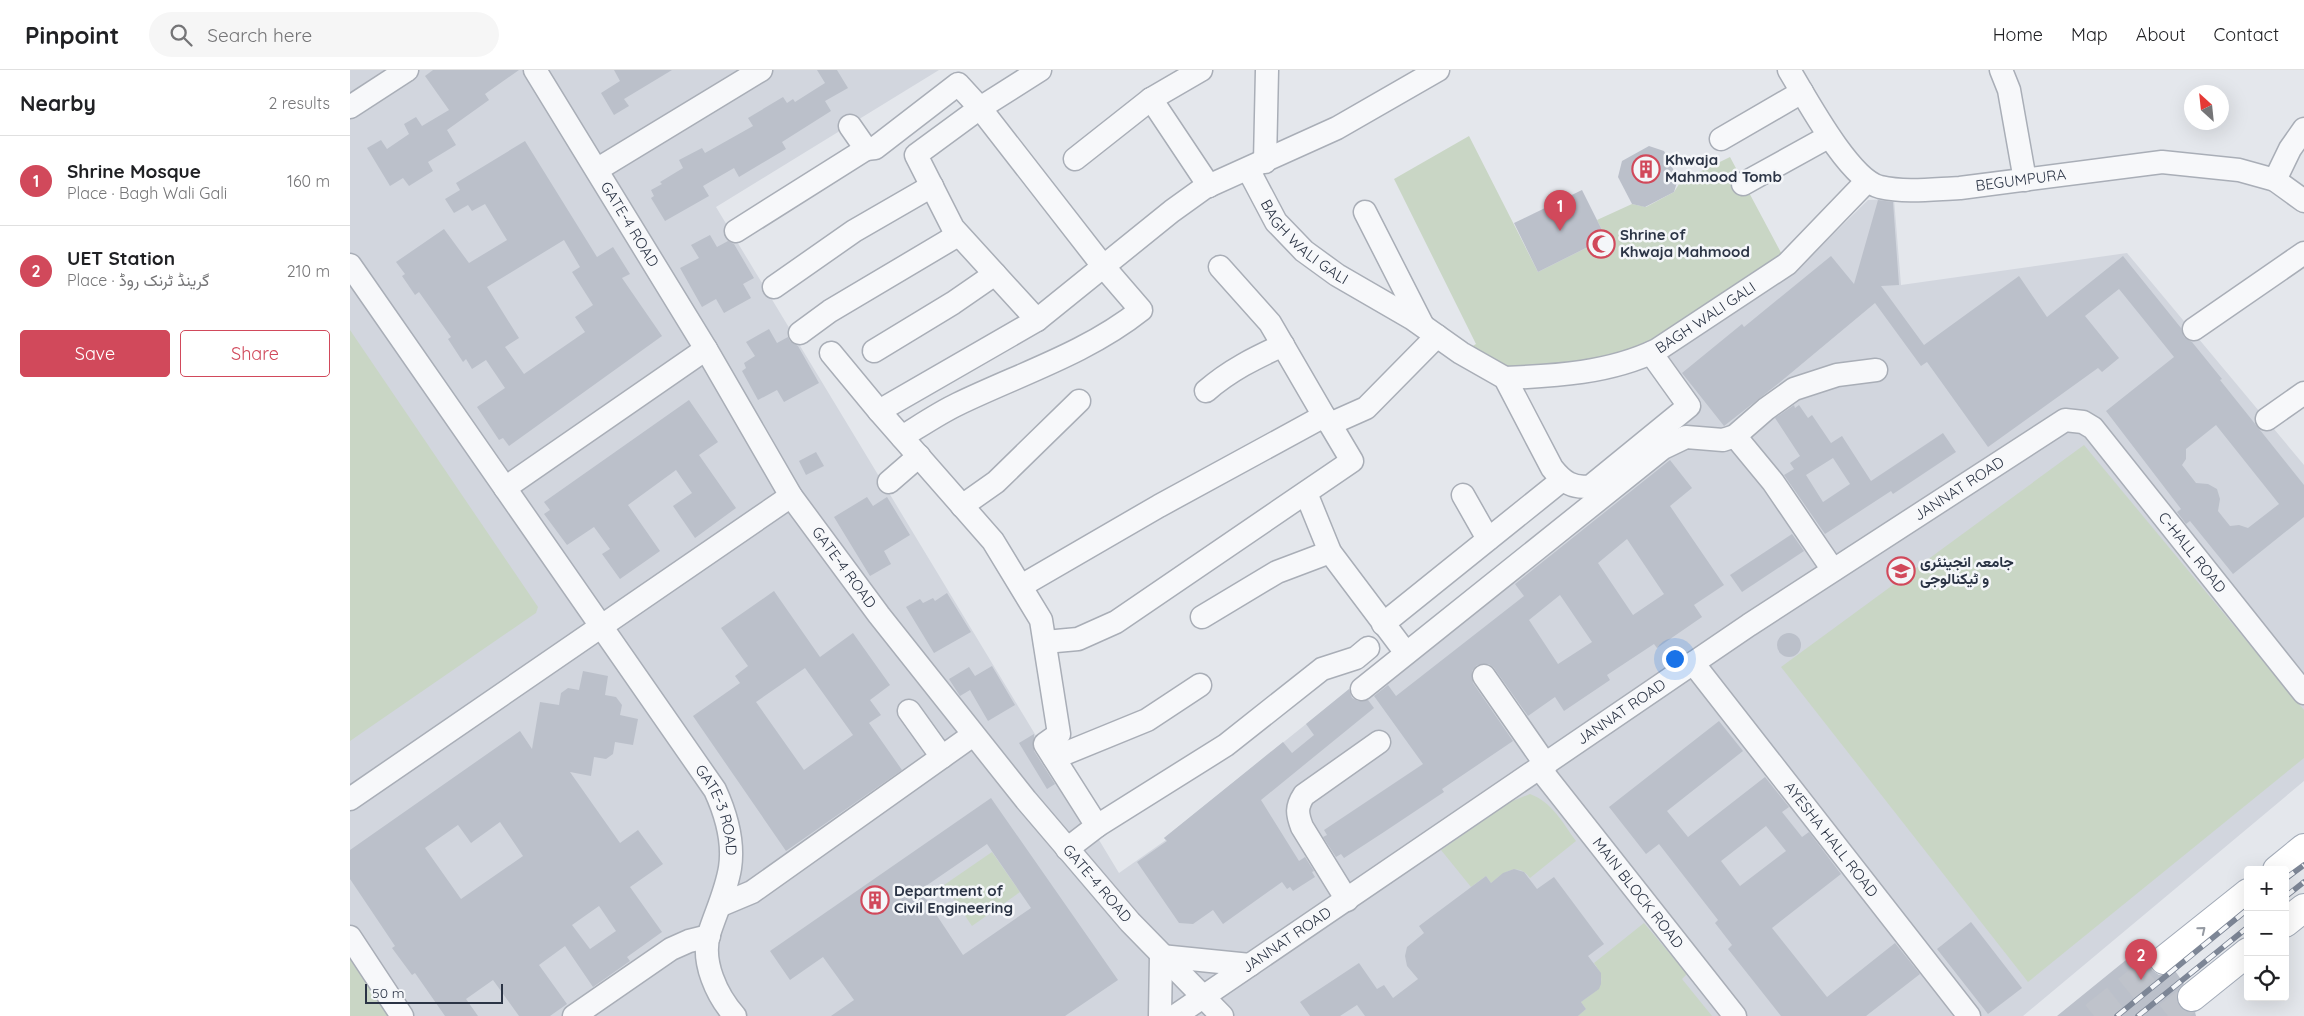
<!DOCTYPE html>
<meta charset="utf-8">
<style>
body{margin:0;font-family:Quicksand,Vazirmatn,sans-serif;background:#f6f6f6;color:#202124}
.controls{position:absolute;right:15px;bottom:15px;display:grid;overflow:hidden;border-radius:5px;box-shadow:0 5px 20px #0002}
.controls button{width:45px;height:45px;display:grid;place-items:center;padding:0;border:0;border-bottom:1px solid #e0e0e0;background:#fff;color:#202124;font:25px sans-serif}
.compass{position:absolute;left:1834px;top:15px;width:45px;height:45px;border-radius:50%;background:#fff;box-shadow:0 5px 20px #0002;rotate:333deg}
.scale{position:absolute;left:15px;bottom:12px;width:138px;box-sizing:border-box;padding-left:5px;border:2px solid #2b3445;border-top:0;font-size:14px;line-height:18px;white-space:nowrap;color:#2b3445;-webkit-text-stroke:4px #f4f6f9;paint-order:stroke}
.you{position:absolute;left:1324px;top:588px;width:18px;height:18px;margin:-12px;border:4px solid #fff;border-radius:50%;background:#1a73e8;box-shadow:0 0 0 8px #1a73e833}
.badge{display:grid;place-items:center;width:32px;height:32px;border-radius:50%;background:#d1495b;color:#fff;font-size:16px;font-weight:700}
.pin{position:absolute;translate:-50% -41px;filter:drop-shadow(0 1px 2px #0008)}
.pin::after{content:'';position:absolute;top:26px;width:18px;height:15px;background:inherit;clip-path:polygon(0 0,100% 0,50% 100%)}
.list{margin:0;padding:0;list-style:none}
h2{display:flex;justify-content:space-between;align-items:center;height:65px;margin:0;padding:0 20px;font-size:21px}
h2 small{font-size:16px;font-weight:400;color:#757577}
.list li{display:grid;grid-template-columns:32px 1fr auto;gap:15px;align-items:center;box-sizing:border-box;height:90px;padding:0 20px;border-top:1px solid #e0e0e0}
.list b{display:block;font-size:19px;white-space:nowrap}
.list p{margin:0;font-size:16px;white-space:nowrap;color:#757577}
.list em{font-size:16px;font-style:normal;color:#757577}
.actions{display:flex;gap:10px;padding:15px 20px}
.actions a{flex:1;padding:11px 0;border:1px solid #d1495b;border-radius:5px;text-align:center;font-size:18px;color:#d1495b}
.actions .main{background:#d1495b;color:#fff}
.icon{flex:none;width:28px;height:28px;fill:none;stroke:currentColor;stroke-width:2;stroke-linecap:round;stroke-linejoin:round}
.map{position:relative;flex:none;width:1954px;height:946px;overflow:hidden}
header{display:flex;align-items:center;gap:30px;box-sizing:border-box;height:70px;padding:0 25px;background:#fff;border-bottom:1px solid #e0e0e0}
header strong{font-size:24px}
nav{display:flex;gap:28px;margin-inline-start:auto;font-size:18px}
.search{width:350px;height:45px;background:#f6f6f6;display:flex;align-items:center;gap:12px;box-sizing:border-box;padding:0 18px;border-radius:28px;color:#757577;font-size:19px}
main{display:flex}
aside{flex:1;background:#fff}
.map>svg:first-child{display:block}
.built{fill:#d2d6de}
.green{fill:#c9d6c5}
.building{fill:#bbc0ca;fill-rule:evenodd}
.lines{fill:none;stroke-linecap:round;stroke-linejoin:round}
.major-tunnel{stroke:#bfc3cb;stroke-width:28;stroke-dasharray:28 14;stroke-linecap:butt}
.minor-casing{stroke:#a9aeb7;stroke-width:25}
.major-casing{stroke:#a3abb8;stroke-width:30}
.minor{stroke:#f7f8fa;stroke-width:22}
.major{stroke:#fff;stroke-width:28}
.rail-casing{stroke:#7d8696;stroke-width:5.5}
.rail{stroke:#f4f6f9;stroke-width:4;stroke-dasharray:11;stroke-linecap:butt}
.oneway{stroke:#959aa2}
.labels{text-anchor:middle;stroke-width:5;stroke-linejoin:round;paint-order:stroke}
.poi-label{font-size:15px;font-weight:bold;fill:#2b3445;stroke:#f4f6f9;text-anchor:start}
.street-label{font-size:15px;fill:#2b3445;stroke:#f4f6f9}
</style>
<header>
<strong>Pinpoint</strong>
<div class="search"><svg class="icon" aria-label="search" viewBox="0 0 24 24"><circle cx="10" cy="10" r="6"/><path d="M15 15l6 6"/></svg>Search here</div>
<nav><a>Home</a><a>Map</a><a>About</a><a>Contact</a></nav>
</header>
<main>
<aside>
<h2>Nearby<small>2 results</small></h2>
<ul class="list">
<li><span class="badge">1</span><div><b>Shrine Mosque</b><p>Place · Bagh Wali Gali</p></div><em>160 m</em></li>
<li><span class="badge">2</span><div><b>UET Station</b><p>Place · گرینڈ ٹرنک روڈ</p></div><em>210 m</em></li>
</ul>
<div class="actions"><a class="main">Save</a><a>Share</a></div>
</aside>
<div class="map">
<svg width="1954" height="946" viewBox="0 0 1954 946">
<rect width="100%" height="100%" fill="#e4e7ec"/>
<!-- built -->
<path class="built" d="M0 0H589L366 137 769 803 816 770 814 768 1351 337 1314 289 1445 202 1518 130 1544 129 1551 215 1777 183 1954 395V711L1673 946H0Z"/>
<!-- green -->
<g class="green">
<path d="M1119 66 1188 202 1256 168 1247 150 1282 134 1296 137 1324 122 1331 111 1380 87 1437 194 1307 280 1155 308 1111 283 1126 274 1044 109Z"/>
<path d="M0 260 188 537 186 543 180 547 0 671Z"/>
<path d="M1734 375 1954 640V688L1678 912 1431 597Z"/>
<path d="M1180 724C1202 732 1213 753 1226 771L1180 808C1168 791 1153 803 1141 813L1136 806 1121 817 1091 780 1160 732Z"/>
<path d="M642 782 670 822 622 856 594 815Z"/>
<path d="M1294 853 1337 904 1332 909 1362 946H1228L1236 939 1231 932C1247 920 1260 914 1244 893Z"/>
<path d="M0 889 39 946H0Z"/>
</g>
<!-- building -->
<g class="building">
<path d="M83 0H169L135 24 139 30 97 60 106 75 78 92 83 101 59 116 53 108 40 116 17 78 31 70 37 79 59 64 54 54 66 47 72 56 99 40 75 6Z"/>
<path d="M264 0H322L274 29 279 36 264 45 251 23 270 11Z"/>
<path d="M467 0H487L498 18 475 31 481 41 432 72 436 79 389 107 384 98 353 116 359 126 315 151 301 128 304 126 301 120 312 114 310 112 333 98 329 90 352 78 355 83 403 56 398 48 433 27 437 33 443 29 445 32 475 13Z"/>
<path d="M175 71 247 187 263 177 280 204 272 208 312 266 159 376 153 368 149 370 127 337 155 318 136 290 122 299 116 289 113 292 98 269 101 267 69 222 65 225 52 206 55 204 46 192 94 159 119 193 157 170 135 134 122 141 118 135 104 143 95 129 110 120 106 113ZM214 170 230 197 222 202 243 235 225 247 235 262 174 304 155 277 169 268 137 217Z"/>
<path d="M1299 76 1314 81 1328 109 1324 122 1295 137 1282 134 1268 107 1272 91Z"/>
<path d="M1232 120 1256 168 1188 202 1164 153Z"/>
<path d="M1528 130 1543 132 1549 215 1531 216 1574 275 1669 206 1697 247 1773 186 1831 258 1834 267 1842 272 1872 309 1870 310 1954 415V447L1883 504 1840 451 1836 454 1827 442 1831 439 1756 341 1824 287 1769 219 1735 246 1769 288 1752 302 1748 298 1638 377 1577 292 1571 296 1525 233 1429 313 1374 356 1332 303 1392 254 1394 257 1481 186 1504 214ZM1866 355 1929 434 1898 458 1889 455 1880 456 1868 441 1870 429 1867 419 1858 414 1846 413 1832 395 1836 389V379Z"/>
<path d="M360 165 367 177 378 171 384 174 404 208 393 214 401 228 374 243 366 229 352 237 330 198 349 188 341 175Z"/>
<path d="M419 259 427 273 438 267 440 271 448 276 469 313 434 332 427 320 408 330 392 301 396 298 394 293 405 286 396 272Z"/>
<path d="M339 330 368 372 349 385 386 438 345 468 323 436 342 423 326 400 278 435 310 481 270 509 252 484 260 479 244 457 217 475 194 444 200 440 194 432Z"/>
<path d="M1444 335 1445 338 1449 335 1458 348 1462 345 1481 373 1492 366 1521 411 1593 363 1606 382 1543 424 1541 421 1475 464 1434 405 1444 399 1440 393 1450 386 1425 348ZM1483 388 1500 414 1473 432 1456 405Z"/>
<path d="M466 382 474 396 456 405 449 391Z"/>
<path d="M1320 390 1342 418 1320 436 1374 515 1344 535 1352 547 1307 578 1304 574 1257 605 1260 610 1214 641 1205 627 1178 646 1144 598 1139 594 1127 595 1122 601 1123 613 1163 671 1092 719 1094 722 1034 762 994 788 991 784 986 787 973 767 977 765 974 760 1073 694 1024 626 1038 615 1046 626 1174 526 1165 514ZM1277 469 1314 524 1283 545 1248 493ZM1210 525 1242 572 1208 594 1179 550Z"/>
<path d="M517 427 523 436 537 427 560 465 534 481 541 494 520 506 484 447Z"/>
<path d="M1442 464 1454 481 1392 522 1380 505Z"/>
<path d="M1553 491 1560 504 1545 513 1538 500Z"/>
<path d="M424 521 470 587 503 563 540 615 520 630 531 645 519 653 552 700 436 781 343 646 390 613 385 606 398 596 371 558ZM455 598 503 665 454 700 406 632Z"/>
<path d="M597 523 621 562 584 583 556 537 570 529 573 533 583 528 585 531Z"/>
<circle cx="1439" cy="575" r="12"/>
<path d="M642 596 665 635 638 651 620 620 610 626 599 609 619 597 625 606Z"/>
<path d="M233 601 258 606 255 625 266 627 272 635 270 645 288 649 283 675 265 672 263 684 256 689 244 687 241 706 220 702 270 773 288 760 313 794 280 817 312 862 277 887 280 891 243 917 215 876 189 895 217 934 200 946H169L143 910 116 929 128 946H95L65 903 62 905 42 878 45 876 0 809V780L170 661 182 679 190 632 209 635 211 623 218 618 229 620ZM150 752 173 786 111 829 75 778 108 755 121 773ZM249 836 266 861 240 879 222 855Z"/>
<path d="M999 619 1002 628 1008 631 1018 630 1024 638 911 730 949 791 955 787 964 801 962 802 965 807 943 821 940 817 937 819 932 812 873 854 863 840 843 854 829 853 787 792 817 771 814 768 933 672 942 683 964 665 956 654Z"/>
<path d="M1369 651 1393 681 1317 741 1338 767 1415 707 1439 737 1432 742 1452 767 1459 762 1491 804 1422 858 1477 927 1545 873 1570 904 1516 946H1431L1378 879 1382 875 1365 853 1368 850 1309 774 1296 784 1259 737ZM1416 756 1436 781 1390 816 1371 791Z"/>
<path d="M684 664V681L705 714 697 719 669 673Z"/>
<path d="M641 728 768 910 715 946H481L504 930 473 887 440 910 420 881ZM637 774 681 838 613 885 570 820Z"/>
<path d="M1164 799 1174 802 1187 819 1204 807 1254 874 1238 886 1251 903V914L1249 919 1231 932 1236 939 1228 946H1015L1007 935 990 946H960L950 932 1009 893 1027 919 1034 915 1043 928 1068 909 1057 896 1055 886 1057 877 1074 863 1069 856 1136 806 1141 813 1153 803Z"/>
<path d="M1621 852 1672 918 1638 944 1587 879Z"/>
<path d="M1792 877 1801 882 1799 892 1802 900 1809 905H1817L1825 901 1828 905 1834 914 1828 921 1827 930 1830 937 1837 942H1845L1846 946H1707Z"/>
</g>
<g class="lines">
<!-- major-tunnel -->
<g class="major-tunnel">
<path d="M1744 946 1814 890"/>
<path d="M1818 946 1842 927"/>
</g>
<!-- minor casing -->
<g class="minor-casing">
<g id="minor">
<path id="s1" d="M185 0 356 279 441 426 529 545 676 730 780 852 872 946"/>
<path id="s2" d="M1439 0C1456 28 1499 109 1530 117 1556 123 1584 119 1610 118L1812 92 1889 100 1925 110 1954 131"/>
<path d="M1651 0 1659 20 1675 110"/>
<path d="M801 29 859 116"/>
<path d="M0 37 57 0"/>
<path d="M500 56 516 79 525 78 608 14 630 38 753 196 791 240C737 283 670 304 608 334 589 343 570 356 552 367"/>
<path d="M1371 69 1452 22"/>
<path d="M725 89 801 29 851 0"/>
<path d="M915 92 917 0"/>
<path d="M248 99 411 0"/>
<path id="s3" d="M898 99 926 152 954 181 987 205 1063 249 1111 283 1155 308 1202 398C1213 412 1223 419 1241 416L1339 336 1301 283"/>
<path d="M1925 110 1940 79 1954 59"/>
<path d="M1393 114 1478 67"/>
<path d="M1015 142 1072 254"/>
<path d="M386 161 516 79"/>
<path id="s4" d="M0 195 365 720C376 744 384 772 380 798 376 822 366 842 359 864 351 892 367 926 385 946"/>
<path d="M870 197 920 253 974 346"/>
<path d="M424 217 504 161 582 116"/>
<path d="M687 250 603 158 566 85 630 38 690 0"/>
<path d="M1844 259 1954 183"/>
<path d="M450 263 480 241 608 165"/>
<path d="M524 281 603 233 645 204"/>
<path d="M481 283 529 341 643 471 691 550 709 664 695 674 747 756 717 779"/>
<path id="s5" d="M1155 308C1205 306 1260 303 1307 280L1437 194 1517 111"/>
<path d="M856 321C880 300 905 288 933 275"/>
<path d="M529 341 687 250 822 141 854 118 987 58 1088 0"/>
<path d="M1917 349 1954 323"/>
<path d="M1385 366 1423 412 1483 500"/>
<path d="M539 412 569 386"/>
<path d="M155 418 356 279"/>
<path d="M956 423 980 482 1056 583"/>
<path d="M1113 425 1138 469"/>
<path d="M612 436 646 412 729 331"/>
<path d="M671 516 809 436 974 346 980 354 1016 338 1087 266"/>
<path d="M852 547 927 502 980 482"/>
<path d="M1033 554 1212 410"/>
<path d="M695 572 728 569 766 552 1002 391 980 354"/>
<path id="s6" d="M1343 593 1619 946"/>
<path d="M1134 606 1196 695"/>
<path d="M1012 619 1313 378 1336 367 1373 370 1385 366 1416 339 1444 319 1487 305 1526 300"/>
<path d="M559 641 592 687"/>
<path d="M704 688 797 650 850 615"/>
<path id="s7" d="M1190 699 1385 946"/>
<path d="M0 729 441 426"/>
<path d="M747 756 876 675 972 599 1006 588 1018 578"/>
<path d="M997 830 952 757C947 744 946 737 954 725L1029 672"/>
<path d="M371 835 402 822 623 665"/>
<path d="M0 867 52 946"/>
<path d="M224 946 321 879 339 871 359 866"/>
<path d="M810 946 811 886 900 895"/>
<path id="s8" d="M825 946 1399 555 1715 350 1733 352 1743 358 1954 623"/>
</g>
</g>
<!-- major casing -->
<g class="major-casing">
<g id="major">
<path d="M1927 800 1954 778"/>
<path d="M1935 853 1954 838"/>
<path d="M1814 890 1898 823"/>
<path d="M1842 927 1898 882"/>
</g>
</g>
<!-- minor -->
<use href="#minor" class="minor"/>
<!-- major -->
<use href="#major" class="major"/>
<!-- rail casing -->
<g class="rail-casing">
<g id="rail">
<path d="M1935 809 1954 795"/>
<path d="M1935 827 1954 812"/>
<path d="M1767 946 1898 839"/>
<path d="M1788 946 1898 857"/>
</g>
</g>
<!-- rail -->
<use href="#rail" class="rail"/>
</g>
<!-- one-way arrows -->
<defs><path id="oneway-chevron" d="M-2-3.5L2.5 0L-2 3.5" fill="none" stroke-width="1.6" stroke-linecap="round" stroke-linejoin="round" transform="scale(1.25)"/></defs>
<use class="oneway" href="#oneway-chevron" transform="translate(1852 860) rotate(-39)"/>
<!-- icons -->
<defs>
<g id="building-ring" transform="scale(1.4375)"><circle r="9.5" fill="#f4f6f9" stroke="#d1495b" stroke-width="1.5"/><path d="M-4-6H4V6H1V3H-1V6H-4ZM-2.5-4.3h1.7v1.8h-1.7ZM.8-4.3h1.7v1.8H.8ZM-2.5-1h1.7V.8h-1.7ZM.8-1h1.7V.8H.8Z" fill="#d1495b"/></g>
<g id="mosque-ring" transform="scale(1.4375)"><circle r="9.5" fill="#f4f6f9" stroke="#d1495b" stroke-width="1.5"/><path d="M3.5-4.9A6 6 0 1 0 3.5 4.9A5 5 0 1 1 3.5-4.9Z" fill="#d1495b"/></g>
<g id="university-ring" transform="scale(1.4375)"><circle r="9.5" fill="#f4f6f9" stroke="#d1495b" stroke-width="1.5"/><path d="M0-5L7-2L0 1L-7-2ZM-4 1L0 2.5L4 1V4Q0 6-4 4Z" fill="#d1495b"/></g>
</defs>
<g fill-rule="evenodd">
<use href="#building-ring" x="1296" y="99"/>
<use href="#mosque-ring" x="1251" y="174"/>
<use href="#university-ring" x="1551" y="501"/>
<use href="#building-ring" x="525" y="830"/>
</g>
<g class="labels">
<!-- poi labels -->
<g class="poi-label">
<text x="1315" y="95">Khwaja<tspan x="1315" dy="17">Mahmood Tomb</tspan></text>
<text x="1270" y="170">Shrine of<tspan x="1270" dy="17">Khwaja Mahmood</tspan></text>
<text x="1570" y="497">جامعہ انجینئری<tspan x="1570" dy="17">و ٹیکنالوجی</tspan></text>
<text x="544" y="826">Department of<tspan x="544" dy="17">Civil Engineering</tspan></text>
</g>
<!-- street labels -->
<g class="street-label">
<text dy="5" stroke="none"><textPath href="#s2" startOffset="292">BEGUMPURA</textPath></text>
<text dy="5" stroke="none"><textPath href="#s1" startOffset="181">GATE-4 ROAD</textPath></text>
<text dy="5" stroke="none"><textPath href="#s3" startOffset="94">BAGH WALI GALI</textPath></text>
<text dy="5" stroke="none"><textPath href="#s5" startOffset="214">BAGH WALI GALI</textPath></text>
<text dy="5" stroke="none"><textPath href="#s8" startOffset="945">JANNAT ROAD</textPath></text>
<text dy="5" stroke="none"><textPath href="#s8" startOffset="1260">C-HALL ROAD</textPath></text>
<text dy="5" stroke="none"><textPath href="#s1" startOffset="586">GATE-4 ROAD</textPath></text>
<text dy="5" stroke="none"><textPath href="#s8" startOffset="540">JANNAT ROAD</textPath></text>
<text dy="5" stroke="none"><textPath href="#s4" startOffset="659">GATE-3 ROAD</textPath></text>
<text dy="5" stroke="none"><textPath href="#s6" startOffset="224">AYESHA HALL ROAD</textPath></text>
<text dy="5" stroke="none"><textPath href="#s1" startOffset="991">GATE-4 ROAD</textPath></text>
<text dy="5" stroke="none"><textPath href="#s7" startOffset="158">MAIN BLOCK ROAD</textPath></text>
<text dy="5" stroke="none"><textPath href="#s8" startOffset="135">JANNAT ROAD</textPath></text>
</g>
</g>
</svg>
<div class="controls">
<button>+</button>
<button>−</button>
<button><svg class="icon" aria-label="locate" viewBox="0 0 24 24"><circle cx="12" cy="12" r="6"/><path d="M12 2v4M12 18v4M2 12h4M18 12h4"/></svg></button>
</div>
<svg class="compass" viewBox="-18 -18 36 36"><path d="M0-13l5 13h-10z" fill="#e53935"/><path d="M0 13l5-13h-10z" fill="#757577"/></svg>
<div class="scale">50 m</div>
<div class="you"></div>
<div class="pin badge" style="left:1210px;top:161px">1</div>
<div class="pin badge" style="left:1791px;top:910px">2</div>
</div>
</main>
